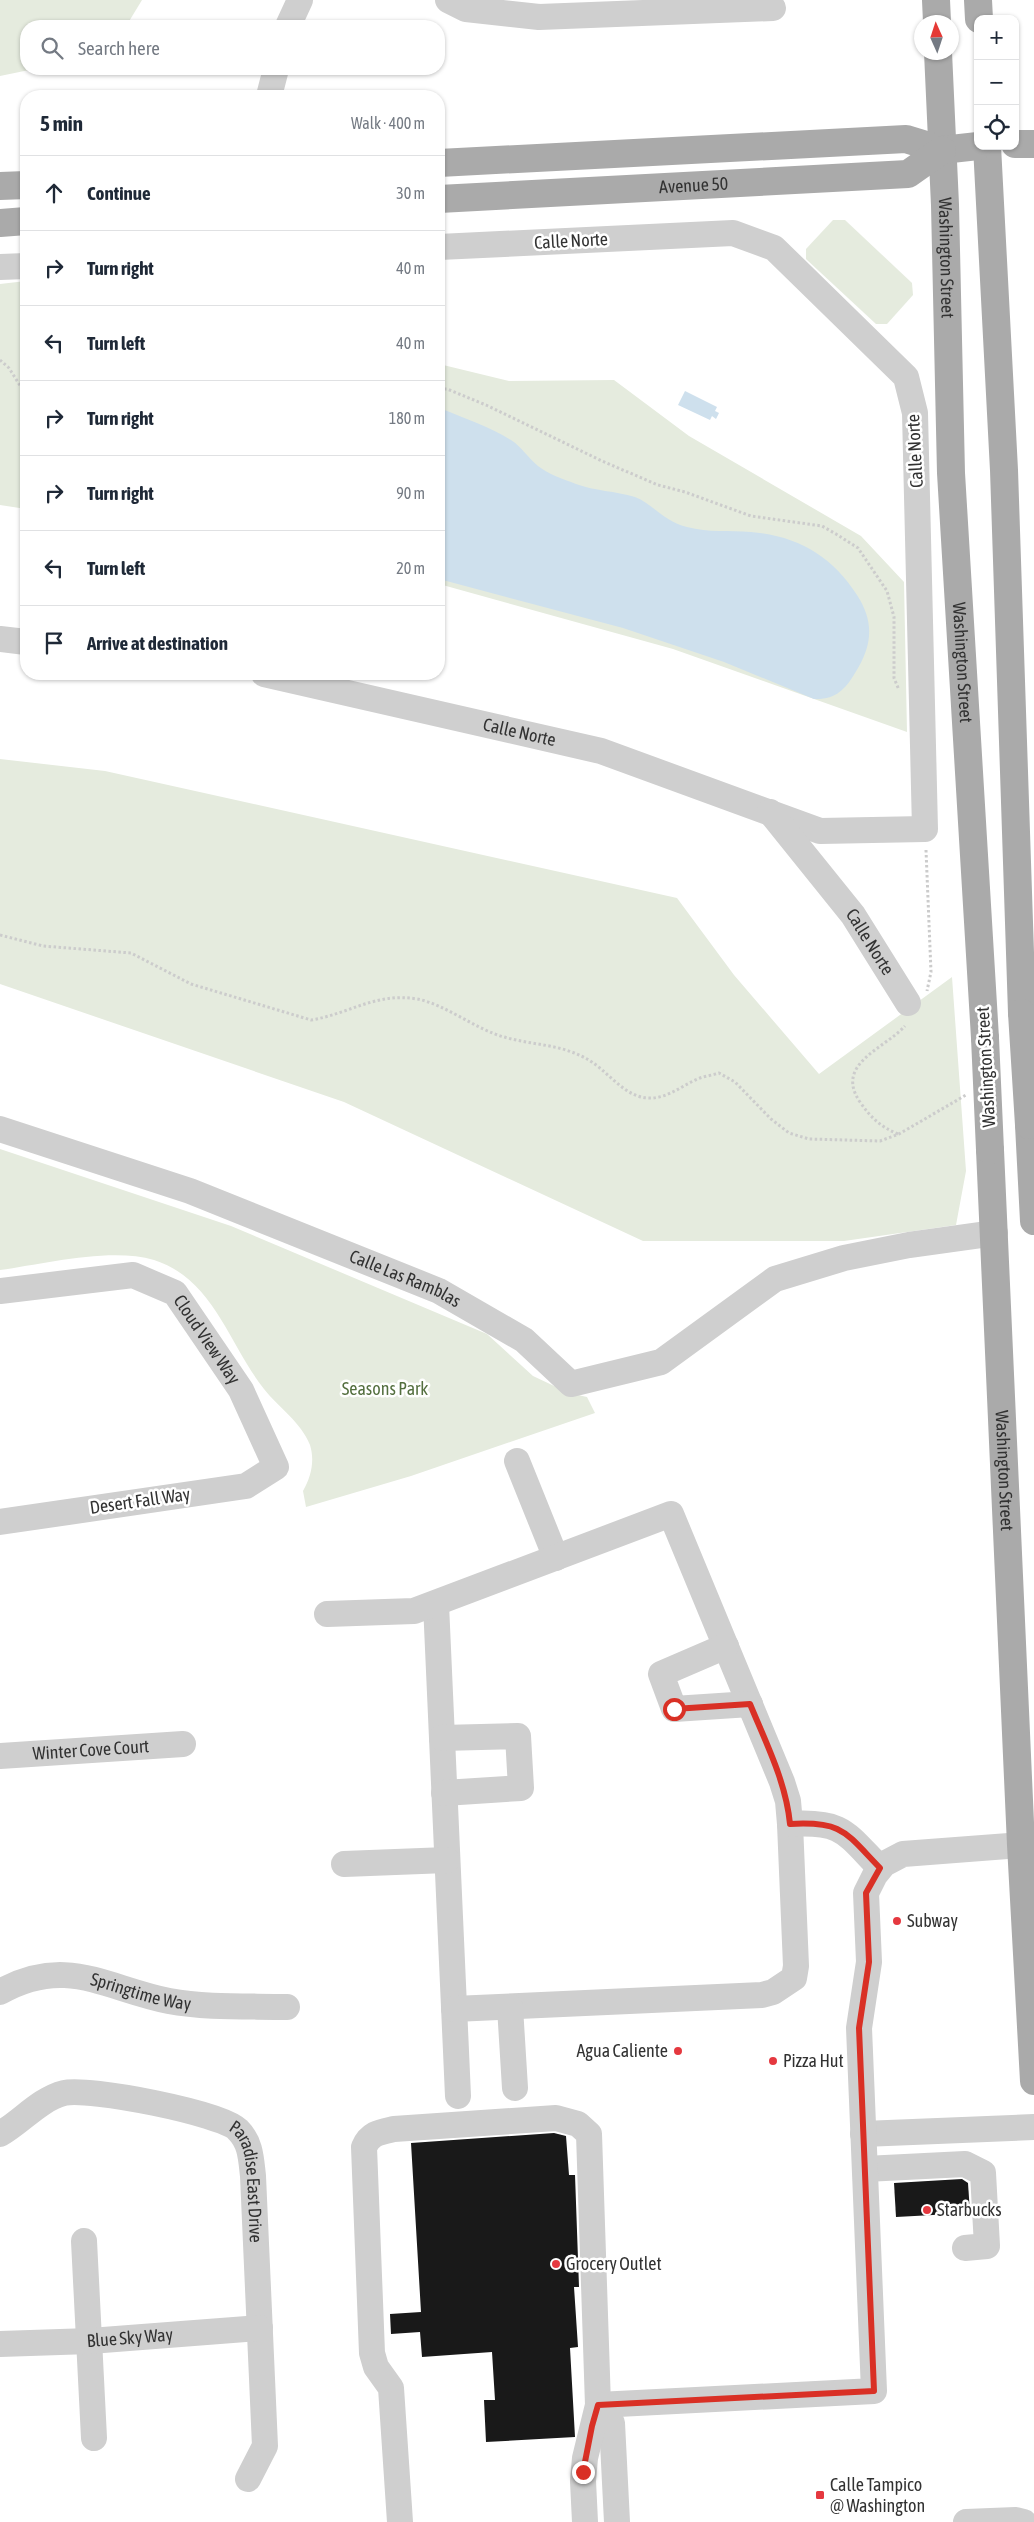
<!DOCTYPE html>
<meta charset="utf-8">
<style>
body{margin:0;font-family:"Asap Condensed",sans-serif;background:#f6f6f7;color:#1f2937}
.controls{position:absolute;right:15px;top:15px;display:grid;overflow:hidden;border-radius:10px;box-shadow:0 1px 4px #0004}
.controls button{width:45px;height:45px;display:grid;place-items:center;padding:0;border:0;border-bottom:1px solid #e0e1e3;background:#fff;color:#1f2937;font:25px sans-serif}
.compass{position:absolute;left:914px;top:15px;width:45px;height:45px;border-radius:50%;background:#fff;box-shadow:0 1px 4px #0004;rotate:357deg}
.stop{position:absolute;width:15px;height:15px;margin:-11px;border:4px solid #d93025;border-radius:50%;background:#fff}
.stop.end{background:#d93025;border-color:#fff;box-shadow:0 1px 5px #0008}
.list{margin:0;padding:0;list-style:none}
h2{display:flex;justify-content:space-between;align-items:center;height:65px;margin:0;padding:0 20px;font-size:21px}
h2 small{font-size:16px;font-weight:400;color:#747a83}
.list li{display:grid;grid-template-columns:32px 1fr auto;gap:15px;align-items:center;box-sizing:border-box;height:75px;padding:0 20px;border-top:1px solid #e0e1e3}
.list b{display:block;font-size:19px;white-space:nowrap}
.list em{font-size:16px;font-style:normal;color:#747a83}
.icon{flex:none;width:28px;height:28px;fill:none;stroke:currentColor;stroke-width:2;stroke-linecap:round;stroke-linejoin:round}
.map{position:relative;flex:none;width:1034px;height:2522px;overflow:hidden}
.search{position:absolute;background:#fff;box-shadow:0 1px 4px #0004;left:20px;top:20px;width:425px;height:55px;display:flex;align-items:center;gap:12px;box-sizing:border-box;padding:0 18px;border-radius:20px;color:#747a83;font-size:19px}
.panel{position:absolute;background:#fff;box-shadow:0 1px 4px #0004;left:20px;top:90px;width:425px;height:590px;border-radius:20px}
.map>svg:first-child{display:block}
.green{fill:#e5ebde}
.water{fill:#cee0ed}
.building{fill:#191919}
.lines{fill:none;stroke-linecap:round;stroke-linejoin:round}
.path{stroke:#ccc;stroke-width:3;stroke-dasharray:2.5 2.5;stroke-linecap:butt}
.minor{stroke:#cfcfcf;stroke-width:26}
.major{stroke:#aaa;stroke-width:28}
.major-bridge{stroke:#aaa;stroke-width:28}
.route{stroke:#d93025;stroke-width:6}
.poi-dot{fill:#e5383f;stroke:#fff;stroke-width:2}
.labels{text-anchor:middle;stroke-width:5;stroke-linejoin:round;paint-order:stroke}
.street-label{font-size:18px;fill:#323232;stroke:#fff}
.park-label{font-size:18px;fill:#546f3f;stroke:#fff}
.poi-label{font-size:18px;fill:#323232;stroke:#fff;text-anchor:start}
</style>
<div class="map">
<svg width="1034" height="2522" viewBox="0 0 1034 2522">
<rect width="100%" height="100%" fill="#fff"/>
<!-- green -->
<g class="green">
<path d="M0 0H142L128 23 122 26H26V69H34L0 76Z"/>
<path d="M833 220H845L912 283 913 295 887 324H876L806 259V249Z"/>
<path d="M26 281V509L0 505V284Z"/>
<path d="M439 364 509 381 614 380 689 436 861 536 904 582 907 732 673 649 439 584Z"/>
<path d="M0 759 105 771 677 898 734 975 819 1074 952 977 966 1171 956 1225 844 1241H643L344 1102 0 984Z"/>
<path d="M0 1149 231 1226 487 1334 533 1376 569 1393 587 1397 595 1413 411 1476 306 1507 303 1491C311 1477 315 1461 310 1445 301 1422 279 1408 264 1389 229 1345 214 1279 154 1260 111 1247 44 1264 0 1270Z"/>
</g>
<!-- water -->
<g class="water">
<path d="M685 391 717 407 715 411 719 413 716 419 712 416 710 420 678 405Z"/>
<path d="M442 409C464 418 490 427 511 440 522 447 528 458 538 466 548 474 563 479 576 484 595 491 615 491 635 497 653 504 663 521 687 527 709 533 729 530 751 532 798 536 832 556 857 595 875 623 872 646 855 673 845 690 835 700 814 699L724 662 623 628 439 579V463C443 446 439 428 439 410Z"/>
</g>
<!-- building -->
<g class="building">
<path d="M554 2133 566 2136 569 2175H575L579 2287H574L578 2347 570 2348 575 2437 486 2442 484 2400H495L492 2352 422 2357 420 2332 391 2334 390 2314 421 2312 411 2143Z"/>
<path d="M962 2179 968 2183 970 2213 896 2217 894 2183Z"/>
</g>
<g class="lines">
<!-- path -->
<g class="path">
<path d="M0 360 9 368 26 395"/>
<path d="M439 389H447L486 405 602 461 658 485 685 492 751 516 822 526 836 534 858 548 887 591 894 617V678L899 690"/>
<path d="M926 850 931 972 927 991"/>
<path d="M0 935 43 946 131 953 191 984 311 1020C349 1014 376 992 417 999 445 1004 475 1029 504 1037 531 1045 560 1044 585 1058 606 1068 623 1097 648 1098 668 1099 682 1085 700 1078 706 1076 713 1075 719 1073L735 1082 771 1119 789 1133 809 1139 880 1141 899 1134 966 1095"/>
<path d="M898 1134C881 1127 871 1118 860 1102 834 1064 884 1049 905 1026"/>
</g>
<!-- minor -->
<g class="minor">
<path d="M448 0 466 9 539 17 773 8"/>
<path d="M288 26 300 0"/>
<path d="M269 96 276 69"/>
<path d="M0 267 26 266"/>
<path d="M0 639 26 642"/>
<path id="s1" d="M264 674 601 751 820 831 925 829 915 413 906 377 774 248 733 233 439 247"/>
<path id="s2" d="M770 812 853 915 908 1003"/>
<path id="s3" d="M0 1129 190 1191 439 1291 524 1340 571 1384 661 1362 775 1279 844 1258 909 1245 995 1233"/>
<path id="s4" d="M0 1291 133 1275 175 1293 241 1390 276 1467 246 1486 0 1522"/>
<path d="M517 1461 556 1558"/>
<path d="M436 1604 458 2096"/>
<path d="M327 1614 414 1611 671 1514 782 1782 788 1801 790 1824 796 1966 794 1978 773 1992 762 1995 454 2009"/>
<path d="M726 1646 661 1674 674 1709 750 1704"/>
<path d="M442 1738 518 1736 521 1788 444 1793"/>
<path id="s5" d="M0 1756 183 1744"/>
<path d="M790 1824C843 1821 845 1832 880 1868"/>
<path d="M344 1864 447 1860"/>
<path id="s6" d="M0 1992C66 1955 105 1988 169 2001 207 2008 247 2006 287 2007"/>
<path d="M510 2007 515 2088"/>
<path id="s7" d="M0 2134C21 2122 40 2099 64 2093 88 2087 222 2113 238 2130 251 2143 251 2159 253 2176L265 2446 248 2479"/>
<path d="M863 2134 1034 2127"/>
<path d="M865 2169 965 2164 983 2173 987 2246 965 2248"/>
<path d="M84 2241 94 2438"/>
<path id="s8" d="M0 2344 90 2341 260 2328"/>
<path d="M598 2405 874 2391 859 2028 869 1962 866 1893 875 1875 884 1864 903 1854 1034 1844"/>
<path d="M598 2405 612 2423 617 2522"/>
<path d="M400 2522 391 2388 376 2367 372 2353 364 2147C370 2133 380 2132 394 2129L556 2118 578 2124 589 2134 598 2405 585 2458 583 2481 585 2522"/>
<path d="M966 2522 1016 2520 1024 2522"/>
</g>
<!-- major -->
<g class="major">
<path d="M936 0 937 22"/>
<path d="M978 0 979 19"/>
<path id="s9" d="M938 52 945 205 951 473 985 1038"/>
<path d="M1015 144H1034"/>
<path d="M987 146 1004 470 1022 1013"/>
<path d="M439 163 906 139 942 150 978 146"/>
<path d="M0 186 26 185"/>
<path id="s10" d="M439 199 908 174 942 150"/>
<path d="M0 223 26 221"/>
<path d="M1029 1125 1034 1221"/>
<path id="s11" d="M990 1150 1021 1845 1034 2081"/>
</g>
<!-- major-bridge -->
<g class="major-bridge">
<path d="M1022 1013 1029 1125"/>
<path d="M985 1038 990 1150"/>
</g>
</g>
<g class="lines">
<!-- route -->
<path class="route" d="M583 2472 592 2426 598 2405 874 2391 859 2028 869 1962 866 1893 880 1868C845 1832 843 1821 790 1824 786 1782 766 1743 750 1704L674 1709"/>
</g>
<!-- markers -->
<g class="poi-dot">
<circle cx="897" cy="1921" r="5"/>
<circle cx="678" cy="2051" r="5"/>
<circle cx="773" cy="2061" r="5"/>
<circle cx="927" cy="2210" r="5"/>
<circle cx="556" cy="2264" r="5"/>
<rect x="815" y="2490" width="10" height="10" rx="2.5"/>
</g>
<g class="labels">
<!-- street labels -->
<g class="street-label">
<text dy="6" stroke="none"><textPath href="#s10" startOffset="255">Avenue 50</textPath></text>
<text transform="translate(571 241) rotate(-3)" y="6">Calle Norte</text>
<text dy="6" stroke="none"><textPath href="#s9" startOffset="206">Washington Street</textPath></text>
<text transform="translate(915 451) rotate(-93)" y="6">Calle Norte</text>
<text dy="6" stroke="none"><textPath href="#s9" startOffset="611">Washington Street</textPath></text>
<text dy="6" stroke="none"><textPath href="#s1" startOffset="262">Calle Norte</textPath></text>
<text dy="6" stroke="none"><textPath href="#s2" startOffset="164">Calle Norte</textPath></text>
<text transform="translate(986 1067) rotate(-93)" y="6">Washington Street</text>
<text dy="6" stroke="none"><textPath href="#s3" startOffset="432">Calle Las Ramblas</textPath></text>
<text dy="6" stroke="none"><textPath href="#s4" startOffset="236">Cloud View Way</textPath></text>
<text dy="6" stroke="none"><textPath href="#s11" startOffset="321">Washington Street</textPath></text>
<text transform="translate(140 1501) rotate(-8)" y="6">Desert Fall Way</text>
<text dy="6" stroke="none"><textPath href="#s5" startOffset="91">Winter Cove Court</textPath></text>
<text dy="6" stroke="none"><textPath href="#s6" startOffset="146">Springtime Way</textPath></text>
<text dy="6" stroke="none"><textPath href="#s7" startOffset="310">Paradise East Drive</textPath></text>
<text dy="6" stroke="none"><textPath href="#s8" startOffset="130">Blue Sky Way</textPath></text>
</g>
<!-- park labels -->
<g class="park-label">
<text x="385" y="1395">Seasons Park</text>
</g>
<!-- poi labels -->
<g class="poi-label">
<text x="907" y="1927">Subway</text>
<text x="668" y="2057" text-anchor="end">Agua Caliente</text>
<text x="783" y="2067">Pizza Hut</text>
<text x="937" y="2216">Starbucks</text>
<text x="566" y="2270">Grocery Outlet</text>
<text x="830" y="2491">Calle Tampico<tspan x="830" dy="21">@ Washington</tspan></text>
</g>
</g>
</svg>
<div class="controls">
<button>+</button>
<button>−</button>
<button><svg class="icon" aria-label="locate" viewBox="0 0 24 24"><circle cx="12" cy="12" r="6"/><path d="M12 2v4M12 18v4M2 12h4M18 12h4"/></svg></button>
</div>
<svg class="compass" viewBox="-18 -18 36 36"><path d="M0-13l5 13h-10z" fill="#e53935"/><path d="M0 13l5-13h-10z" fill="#747a83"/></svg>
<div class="stop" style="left:674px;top:1709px"></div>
<div class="stop end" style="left:583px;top:2472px"></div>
<div class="search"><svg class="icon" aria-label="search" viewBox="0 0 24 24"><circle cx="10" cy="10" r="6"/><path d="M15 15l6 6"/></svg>Search here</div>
<section class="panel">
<h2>5 min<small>Walk · 400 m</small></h2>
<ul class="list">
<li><svg class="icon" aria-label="ahead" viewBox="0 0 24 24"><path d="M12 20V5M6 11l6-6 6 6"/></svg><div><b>Continue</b></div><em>30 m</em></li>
<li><svg class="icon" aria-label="right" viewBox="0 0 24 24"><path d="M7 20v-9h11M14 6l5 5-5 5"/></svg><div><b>Turn right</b></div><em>40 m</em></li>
<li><svg class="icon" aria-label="left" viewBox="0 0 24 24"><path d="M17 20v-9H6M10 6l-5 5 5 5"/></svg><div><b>Turn left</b></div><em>40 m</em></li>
<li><svg class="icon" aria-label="right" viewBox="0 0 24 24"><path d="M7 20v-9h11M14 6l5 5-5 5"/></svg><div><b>Turn right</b></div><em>180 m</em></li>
<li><svg class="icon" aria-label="right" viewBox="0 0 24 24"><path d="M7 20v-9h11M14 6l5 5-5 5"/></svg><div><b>Turn right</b></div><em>90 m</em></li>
<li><svg class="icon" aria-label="left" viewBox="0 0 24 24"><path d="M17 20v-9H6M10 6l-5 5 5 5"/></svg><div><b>Turn left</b></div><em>20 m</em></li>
<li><svg class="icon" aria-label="arrive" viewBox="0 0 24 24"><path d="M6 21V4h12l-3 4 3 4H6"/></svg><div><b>Arrive at destination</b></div></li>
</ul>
</section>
</div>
